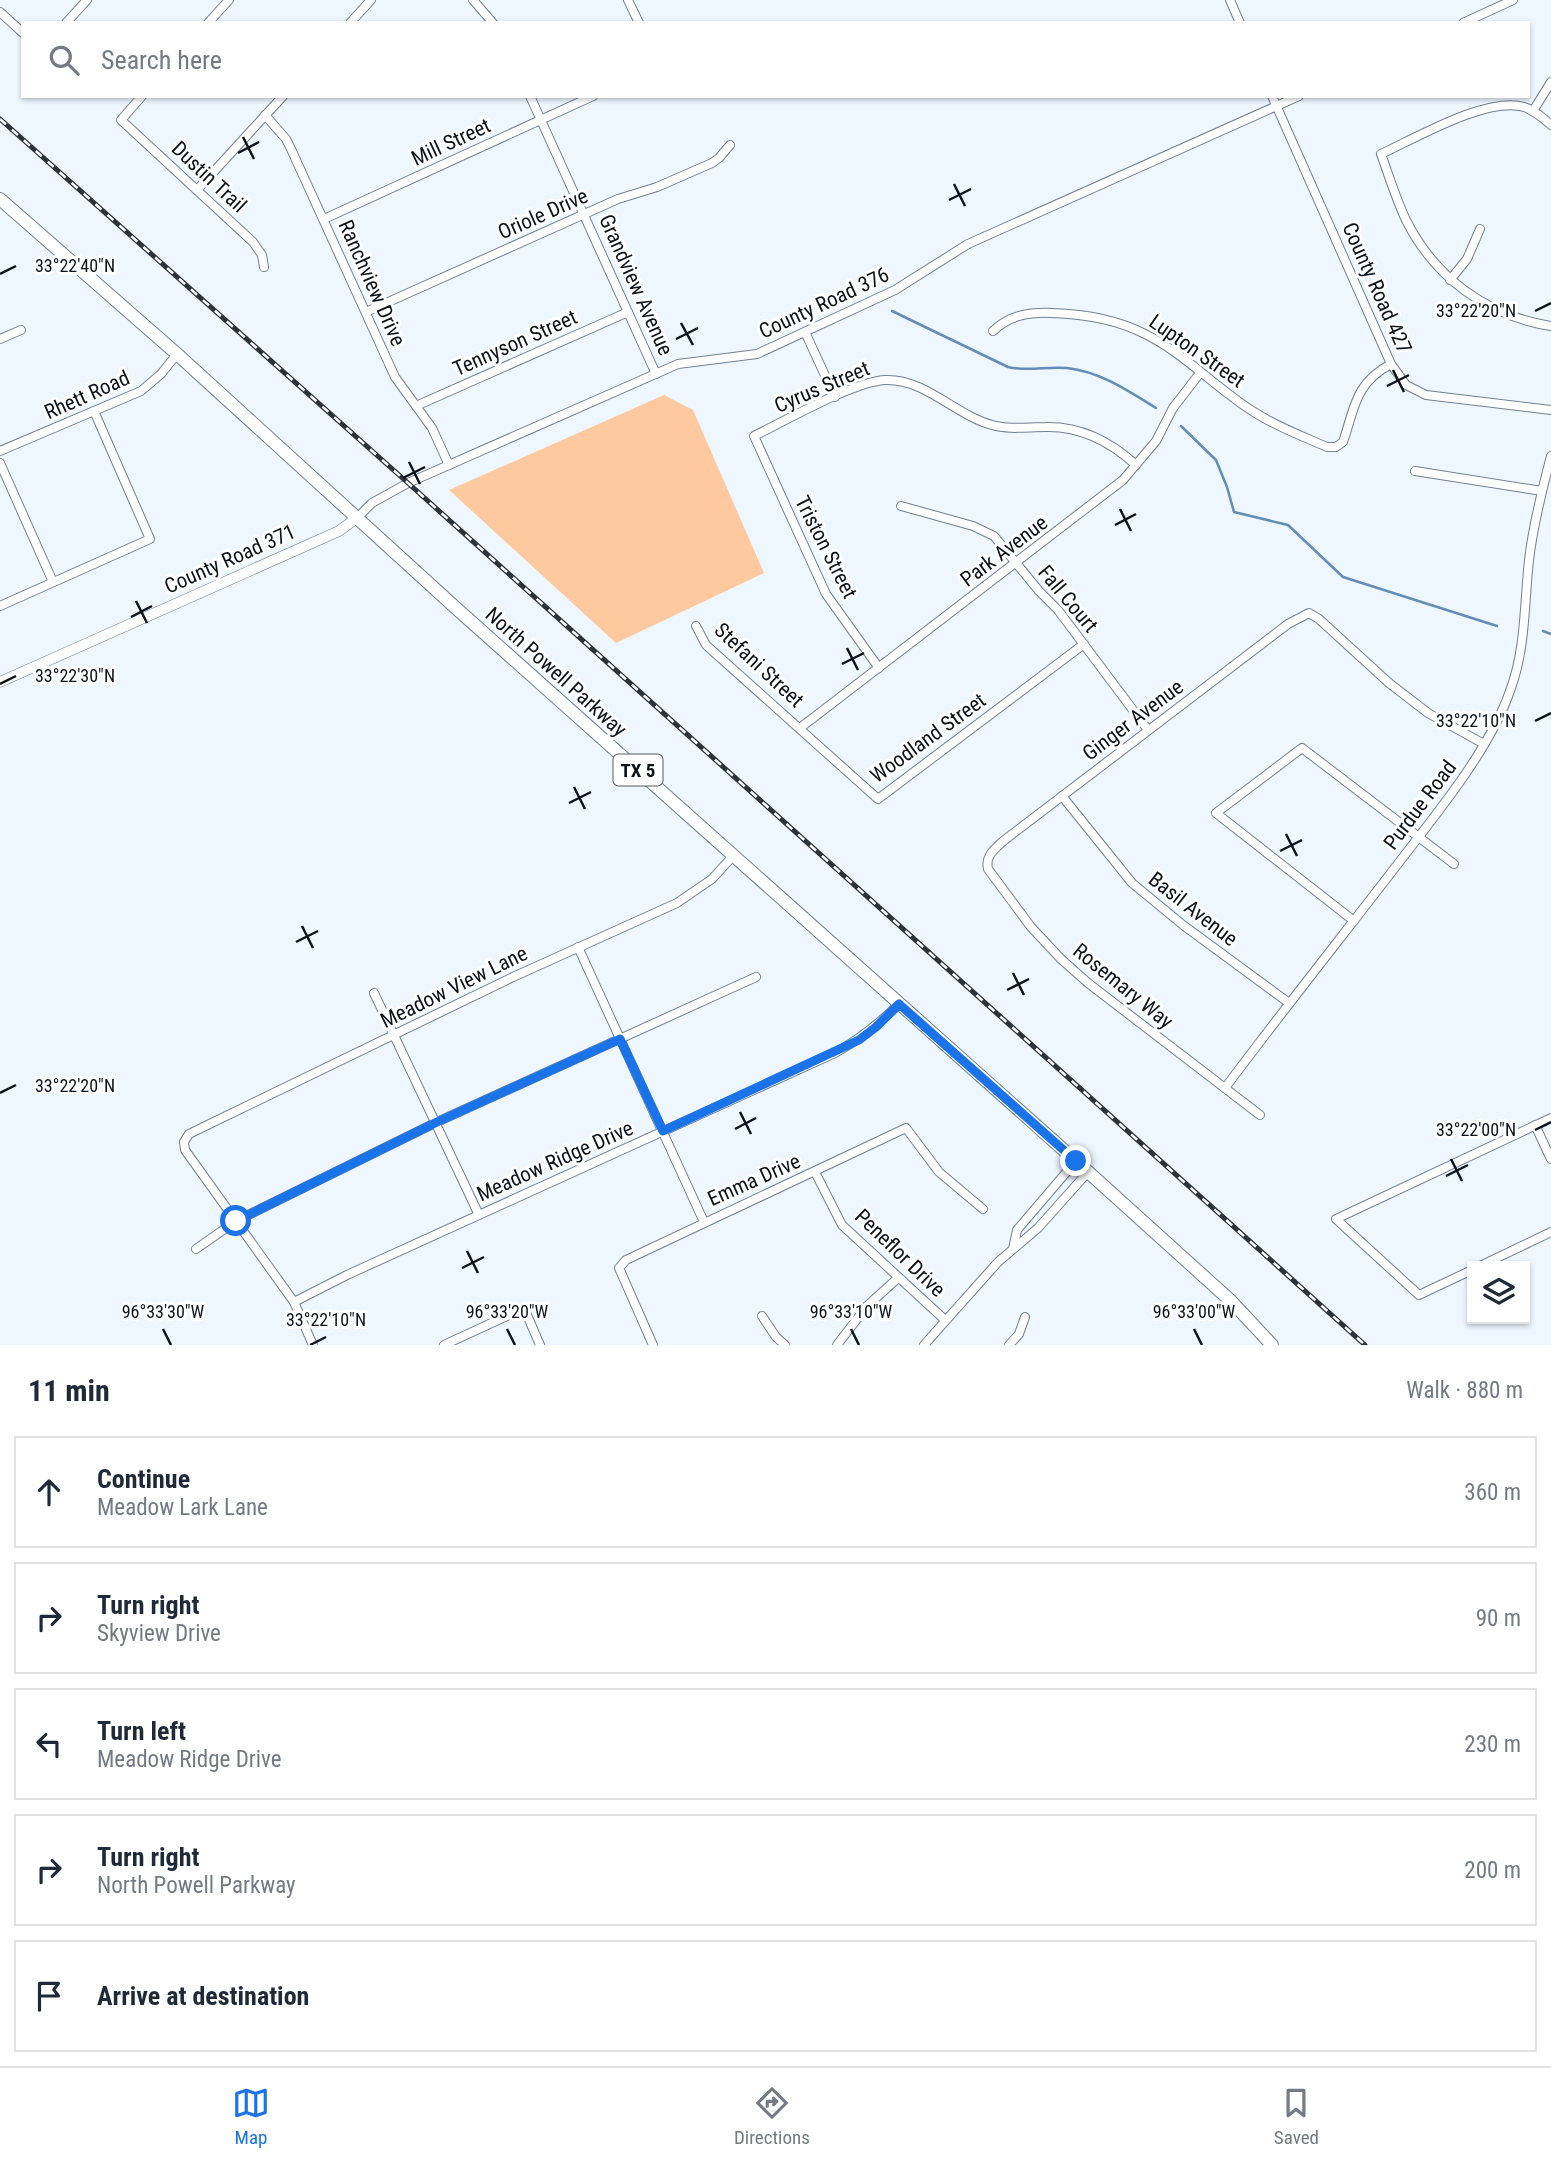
<!DOCTYPE html>
<meta charset="utf-8">
<style>
body{margin:0;font-family:"Roboto Condensed",sans-serif;background:#f6f6f7;color:#1f2937}
.controls{position:absolute;right:21px;bottom:21px;display:grid;overflow:hidden;border-radius:0px;box-shadow:0 2px 5px #0004}
.controls button{width:63px;height:63px;display:grid;place-items:center;padding:0;border:0;border-bottom:2px solid #e0e1e3;background:#fff;color:#1f2937;font:35px sans-serif}
.stop{position:absolute;width:21px;height:21px;margin:-16px;border:5px solid #1a73e8;border-radius:50%;background:#fff}
.stop.end{background:#1a73e8;border-color:#fff;box-shadow:0 2px 7px #0008}
.list{margin:0;padding:0;list-style:none}
h2{display:flex;justify-content:space-between;align-items:center;height:91px;margin:0;padding:0 28px;font-size:30px}
h2 small{font-size:23px;font-weight:400;color:#747a83}
.list li{display:grid;grid-template-columns:46px 1fr auto;gap:21px;align-items:center;box-sizing:border-box;height:112px;margin:0 14px 14px;padding:0 14px;border:2px solid #e0e1e3;border-radius:0px}
.list b{display:block;font-size:26px;white-space:nowrap}
.list p{margin:0;font-size:23px;white-space:nowrap;color:#747a83}
.list em{font-size:23px;font-style:normal;color:#747a83}
.icon{flex:none;width:38px;height:38px;fill:none;stroke:currentColor;stroke-width:2;stroke-linecap:round;stroke-linejoin:round}
.map{position:relative;flex:none;width:1551px;height:1345px;overflow:hidden}
.search{position:absolute;background:#fff;box-shadow:0 2px 5px #0004;left:21px;right:21px;top:21px;height:77px;display:flex;align-items:center;gap:18px;box-sizing:border-box;padding:0 24px;border-radius:0px;color:#747a83;font-size:26px}
.sheet{height:721px;background:#fff}
nav{display:flex;justify-content:space-around;align-items:center;box-sizing:border-box;height:98px;border-top:2px solid #e0e1e3;background:#fff;font-size:19px;color:#747a83}
nav a{display:grid;justify-items:center;gap:4px}
nav .on{color:#1a73e8}
.map>svg:first-child{display:block}
.green{fill:#ffc9a0}
.lines{fill:none;stroke-linecap:round;stroke-linejoin:round}
.stream{stroke:#638cb7;stroke-width:2.5}
.minor-casing{stroke:#708194;stroke-width:10}
.tertiary-casing{stroke:#708194;stroke-width:11}
.primary-casing{stroke:#708194;stroke-width:14}
.minor{stroke:#fff;stroke-width:8}
.tertiary{stroke:#fff;stroke-width:10}
.primary{stroke:#fff;stroke-width:12}
.rail-casing{stroke:#2c333b;stroke-width:5}
.rail{stroke:#fff;stroke-width:2.5;stroke-dasharray:8;stroke-linecap:butt}
.route{stroke:#1a73e8;stroke-width:9}
.ticks{fill:none;stroke:#0c131a;stroke-width:2.5}
.labels{text-anchor:middle;stroke-width:6;stroke-linejoin:round;paint-order:stroke}
.shield{fill:#fff;stroke:#555a5f;stroke-width:2}
.shield-label{font-size:19px;font-weight:bold;fill:#0c131a}
.street-label{font-size:21px;fill:#0c131a;stroke:#fff}
.ticks-label{font-size:18px;text-anchor:middle;fill:#0c131a;stroke:#fff;stroke-width:6;stroke-linejoin:round;paint-order:stroke}
</style>
<div class="map">
<svg width="1551" height="1345" viewBox="0 0 1551 1345">
<rect width="100%" height="100%" fill="#eef6ff"/>
<!-- green -->
<path class="green" d="M664 395 693 410 764 573 616 643 449 490Z"/>
<g class="lines">
<!-- stream -->
<g class="stream">
<path d="M892 311 1008 367C1028 372 1047 366 1067 368 1101 372 1127 390 1156 408"/>
<path d="M1181 426 1216 460 1227 487 1234 512 1288 525 1343 577 1497 626"/>
<path d="M1543 631 1551 634"/>
</g>
<!-- minor casing -->
<g class="minor-casing">
<g id="minor">
<path d="M473 0 493 23"/>
<path d="M628 0 639 23"/>
<path d="M1230 0 1240 23"/>
<path d="M0 12 23 33"/>
<path d="M66 23 87 0"/>
<path d="M208 23 229 0"/>
<path d="M350 23 371 0"/>
<path d="M1463 23 1513 0"/>
<path d="M142 96 121 120 253 242 262 255 264 267"/>
<path d="M530 96 656 374"/>
<path d="M1272 96 1391 364 1406 385 1426 395 1551 410"/>
<path d="M1533 111 1551 82"/>
<path d="M265 115 286 139 291 149 395 377 432 428 449 465"/>
<path d="M1551 125C1543 118 1534 110 1524 107 1487 96 1416 138 1381 154 1389 176 1396 199 1406 220 1435 278 1487 316 1551 326"/>
<path d="M197 190 283 96"/>
<path d="M324 219 593 96"/>
<path d="M1450 280 1467 259 1480 229"/>
<path d="M366 312 618 199 657 187 712 163 719 158 730 145"/>
<path d="M993 331C1010 315 1029 312 1052 313 1084 314 1116 319 1145 334 1184 353 1217 389 1254 412 1277 427 1302 436 1327 447H1336L1343 442C1355 407 1355 383 1391 364"/>
<path d="M805 332 835 397"/>
<path d="M0 339 21 330"/>
<path d="M416 406 628 312"/>
<path d="M0 451 141 391 161 374 177 354"/>
<path d="M0 463 53 582"/>
<path d="M1415 471 1542 491"/>
<path d="M901 506 973 526 994 536 1039 591 1058 610 1148 730"/>
<path d="M358 517 372 503 408 483 678 364 757 354 895 290 968 244 1299 96"/>
<path d="M0 606 150 539 94 411"/>
<path d="M696 626 706 645 878 799 1084 644"/>
<path d="M879 668 826 594 754 436C785 421 854 381 886 380 926 379 955 415 992 425 1009 430 1028 427 1045 427 1080 426 1111 442 1136 465"/>
<path d="M800 728 1123 480 1156 441 1173 408 1200 373"/>
<path d="M1062 796 1132 883 1183 925 1289 1003"/>
<path d="M1354 921 1216 813 1302 748 1454 864"/>
<path d="M578 947 704 1222"/>
<path d="M374 993 479 1215"/>
<path d="M1225 1088C1281 1013 1340 939 1397 865 1436 814 1489 751 1510 691 1526 648 1524 605 1529 560 1533 525 1542 490 1551 456"/>
<path d="M1260 1115 1088 983 1061 959 1031 927 988 869C985 856 994 850 1002 842L1288 624 1309 613 1319 619 1389 683 1428 713 1484 744"/>
<path d="M1535 1125 1551 1159"/>
<path d="M815 1172 842 1225 945 1320"/>
<path d="M196 1249 236 1221 437 1122 756 977"/>
<path d="M1013 1249 1017 1230 1076 1161"/>
<path d="M1480 1266 1551 1232"/>
<path d="M1472 1270 1419 1295 1336 1219 1551 1118"/>
<path d="M294 1302 347 1275 835 1053C860 1039 879 1024 899 1004"/>
<path d="M762 1316 776 1337 785 1345"/>
<path d="M313 1345 294 1302 185 1150 184 1142 189 1134 513 977 677 903 712 879 733 856"/>
<path d="M444 1345 524 1308 540 1345"/>
<path d="M653 1345 619 1268 626 1260 906 1128 939 1172 983 1209"/>
<path d="M837 1345 867 1306 898 1278"/>
<path d="M924 1345 998 1262 1038 1228 1088 1172"/>
<path d="M1009 1345 1019 1334 1025 1317"/>
</g>
</g>
<!-- tertiary casing -->
<g class="tertiary-casing">
<path id="tertiary" d="M0 682 339 531 358 517"/>
</g>
<!-- primary casing -->
<g class="primary-casing">
<path id="primary" d="M0 199 177 354 457 609 1076 1161 1231 1301 1272 1345"/>
</g>
<!-- minor -->
<use href="#minor" class="minor"/>
<!-- tertiary -->
<use href="#tertiary" class="tertiary"/>
<!-- primary -->
<use href="#primary" class="primary"/>
<!-- rail casing -->
<g class="rail-casing">
<path id="rail" d="M0 119 408 483 1365 1345"/>
</g>
<!-- rail -->
<use href="#rail" class="rail"/>
</g>
<g class="lines">
<!-- route -->
<path class="route" d="M236 1221 437 1122 620 1039 663 1131 859 1040 876 1027 899 1004 1076 1161"/>
</g>
<!-- ticks -->
<path class="ticks" d="M243 137 254 159M238 153 259 142M954 184 965 206M949 200 971 189M0 274 16 266M1535 311 1551 303M681 323 693 345M676 339 698 328M1393 370 1404 392M1387 386 1409 375M409 462 420 484M403 478 425 467M1120 509 1131 531M1115 525 1136 514M136 601 147 623M131 617 152 606M847 648 858 670M842 664 864 653M0 684 16 676M1535 721 1551 713M574 787 585 809M569 803 591 792M1286 834 1297 856M1280 851 1302 840M302 926 313 948M296 942 318 931M1013 973 1024 995M1007 990 1029 979M0 1093 16 1085M740 1112 751 1134M735 1129 756 1118M1535 1130 1551 1122M1451 1159 1462 1181M1446 1176 1468 1165M467 1251 478 1273M462 1268 484 1257M163 1329 171 1345M507 1329 515 1345M851 1329 859 1345M1194 1329 1202 1345M310 1345 326 1337"/>
<g class="labels">
<!-- shield labels -->
<rect class="shield" x="613.5" y="754.5" width="49" height="31" rx="5"/>
<g class="shield-label">
<text x="638" y="777">TX 5</text>
</g>
<!-- street labels -->
<g class="street-label">
<text transform="translate(451 142) rotate(-25)" y="7">Mill Street</text>
<text transform="translate(209 177) rotate(43)" y="7">Dustin Trail</text>
<text transform="translate(543 214) rotate(-24)" y="7">Oriole Drive</text>
<text transform="translate(372 283) rotate(66)" y="7">Ranchview Drive</text>
<text transform="translate(636 285) rotate(66)" y="7">Grandview Avenue</text>
<text transform="translate(1377 288) rotate(66)" y="7">County Road 427</text>
<text transform="translate(824 303) rotate(-25)" y="7">County Road 376</text>
<text transform="translate(515 343) rotate(-24)" y="7">Tennyson Street</text>
<text transform="translate(1197 351) rotate(35)" y="7">Lupton Street</text>
<text transform="translate(822 387) rotate(-23)" y="7">Cyrus Street</text>
<text transform="translate(87 395) rotate(-24)" y="7">Rhett Road</text>
<text transform="translate(826 547) rotate(63)" y="7">Triston Street</text>
<text transform="translate(1004 551) rotate(-37)" y="7">Park Avenue</text>
<text transform="translate(230 559) rotate(-24)" y="7">County Road 371</text>
<text transform="translate(1068 599) rotate(50)" y="7">Fall Court</text>
<text transform="translate(759 665) rotate(43)" y="7">Stefani Street</text>
<text transform="translate(556 672) rotate(42)" y="7">North Powell Parkway</text>
<text transform="translate(1133 720) rotate(-37)" y="7">Ginger Avenue</text>
<text transform="translate(928 738) rotate(-36)" y="7">Woodland Street</text>
<text transform="translate(1420 805) rotate(-53)" y="7">Purdue Road</text>
<text transform="translate(1193 909) rotate(38)" y="7">Basil Avenue</text>
<text transform="translate(1123 986) rotate(39)" y="7">Rosemary Way</text>
<text transform="translate(454 987) rotate(-26)" y="7">Meadow View Lane</text>
<text transform="translate(555 1161) rotate(-24)" y="7">Meadow Ridge Drive</text>
<text transform="translate(754 1180) rotate(-24)" y="7">Emma Drive</text>
<text transform="translate(900 1253) rotate(44)" y="7">Peneflor Drive</text>
</g>
</g>
<g class="ticks-label">
<text x="75" y="272">33°22'40"N</text>
<text x="1476" y="317">33°22'20"N</text>
<text x="75" y="682">33°22'30"N</text>
<text x="1476" y="727">33°22'10"N</text>
<text x="75" y="1092">33°22'20"N</text>
<text x="1476" y="1136">33°22'00"N</text>
<text x="163" y="1318">96°33'30"W</text>
<text x="507" y="1318">96°33'20"W</text>
<text x="851" y="1318">96°33'10"W</text>
<text x="1194" y="1318">96°33'00"W</text>
<text x="326" y="1326">33°22'10"N</text>
</g>
</svg>
<div class="controls">
<button><svg class="icon" aria-label="layers" viewBox="0 0 24 24"><path d="M12 4l9 5-9 5-9-5zM3 14l9 5 9-5"/></svg></button>
</div>
<div class="stop" style="left:236px;top:1221px"></div>
<div class="stop end" style="left:1076px;top:1161px"></div>
<div class="search"><svg class="icon" aria-label="search" viewBox="0 0 24 24"><circle cx="10" cy="10" r="6"/><path d="M15 15l6 6"/></svg>Search here</div>
</div>
<section class="sheet">
<h2>11 min<small>Walk · 880 m</small></h2>
<ul class="list">
<li><svg class="icon" aria-label="ahead" viewBox="0 0 24 24"><path d="M12 20V5M6 11l6-6 6 6"/></svg><div><b>Continue</b><p>Meadow Lark Lane</p></div><em>360 m</em></li>
<li><svg class="icon" aria-label="right" viewBox="0 0 24 24"><path d="M7 20v-9h11M14 6l5 5-5 5"/></svg><div><b>Turn right</b><p>Skyview Drive</p></div><em>90 m</em></li>
<li><svg class="icon" aria-label="left" viewBox="0 0 24 24"><path d="M17 20v-9H6M10 6l-5 5 5 5"/></svg><div><b>Turn left</b><p>Meadow Ridge Drive</p></div><em>230 m</em></li>
<li><svg class="icon" aria-label="right" viewBox="0 0 24 24"><path d="M7 20v-9h11M14 6l5 5-5 5"/></svg><div><b>Turn right</b><p>North Powell Parkway</p></div><em>200 m</em></li>
<li><svg class="icon" aria-label="arrive" viewBox="0 0 24 24"><path d="M6 21V4h12l-3 4 3 4H6"/></svg><div><b>Arrive at destination</b></div></li>
</ul>
</section>
<nav>
<a class="on"><svg class="icon" aria-label="map" viewBox="0 0 24 24"><path d="M3 6l6-2 6 2 6-2v14l-6 2-6-2-6 2zM9 4v14M15 6v14"/></svg>Map</a>
<a><svg class="icon" aria-label="directions" viewBox="0 0 24 24"><path d="M12 3l9 9-9 9-9-9zM9 14v-3h6M13 9l2 2-2 2"/></svg>Directions</a>
<a><svg class="icon" aria-label="saved" viewBox="0 0 24 24"><path d="M7 4h10v16l-5-4-5 4z"/></svg>Saved</a>
</nav>
